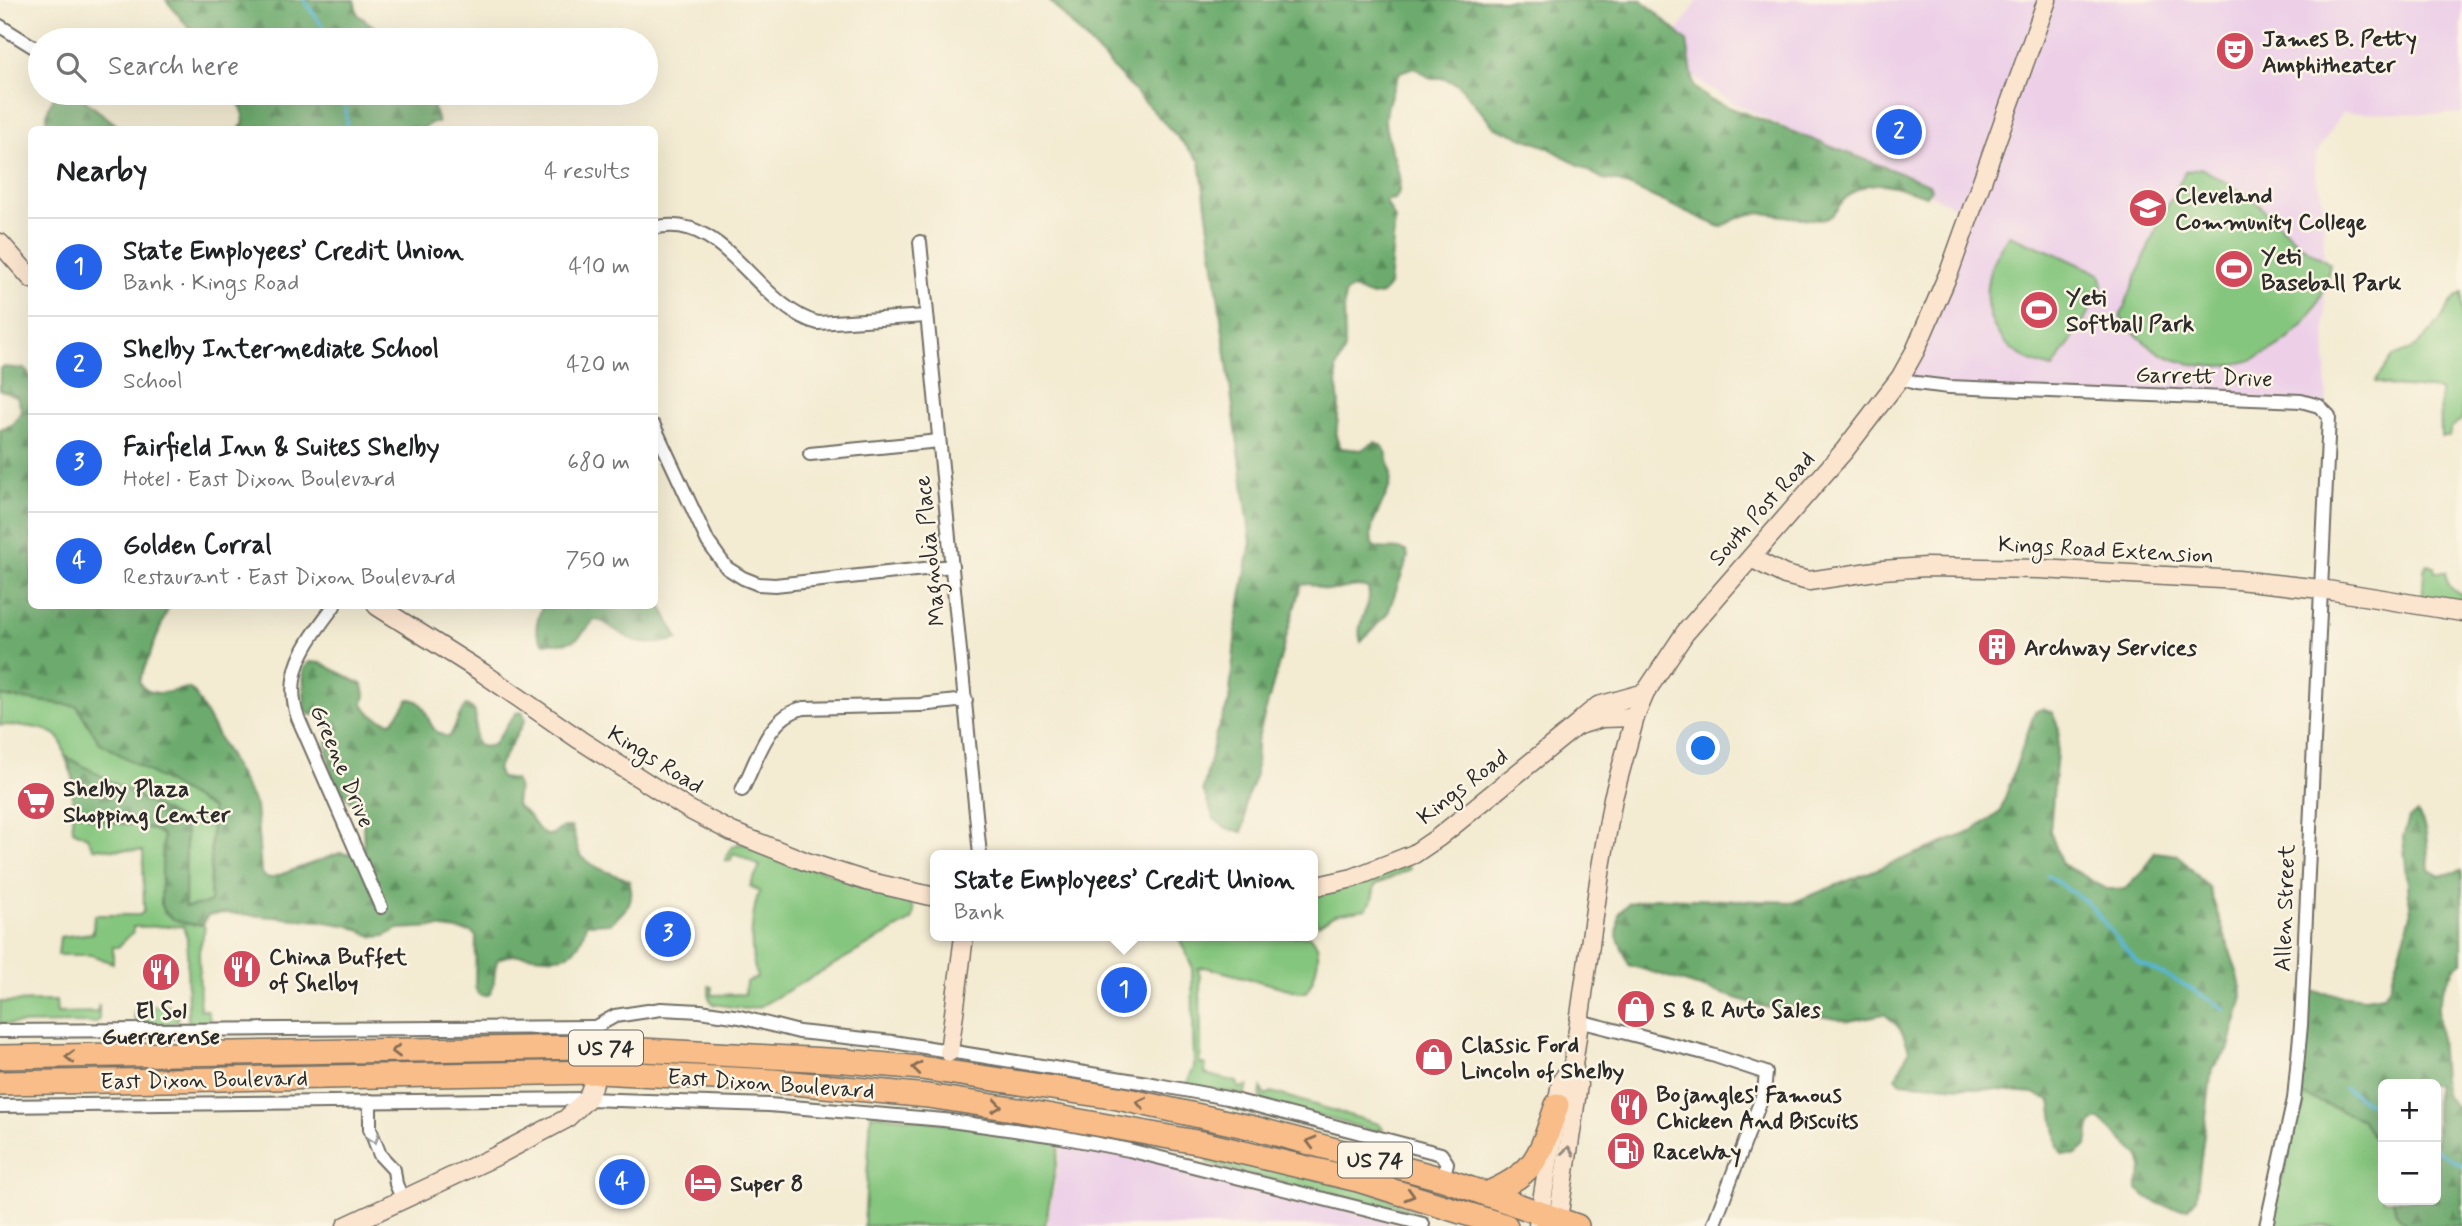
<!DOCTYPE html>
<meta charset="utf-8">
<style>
body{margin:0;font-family:Mynerve,sans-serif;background:#f6f6f6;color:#202124}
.controls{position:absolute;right:21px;bottom:21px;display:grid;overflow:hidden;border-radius:10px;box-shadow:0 7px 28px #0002}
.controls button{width:63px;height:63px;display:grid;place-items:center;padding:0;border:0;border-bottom:2px solid #e0e0e0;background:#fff;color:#202124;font:35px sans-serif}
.you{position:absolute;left:1704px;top:749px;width:24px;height:24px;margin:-18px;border:5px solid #fff;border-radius:50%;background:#1a73e8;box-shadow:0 0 0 10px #1a73e833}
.badge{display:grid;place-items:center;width:46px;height:46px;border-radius:50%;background:#2563eb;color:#fff;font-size:23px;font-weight:700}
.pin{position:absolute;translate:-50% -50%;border:4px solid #fff;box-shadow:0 2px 7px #0006}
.popup{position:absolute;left:930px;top:850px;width:388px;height:91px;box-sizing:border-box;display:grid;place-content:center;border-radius:10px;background:#fff;filter:drop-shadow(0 2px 5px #0005);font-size:23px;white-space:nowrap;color:#757577}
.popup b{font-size:26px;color:#202124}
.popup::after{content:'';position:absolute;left:50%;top:100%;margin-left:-14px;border:14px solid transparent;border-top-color:#fff}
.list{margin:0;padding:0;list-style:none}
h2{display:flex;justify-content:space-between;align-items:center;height:91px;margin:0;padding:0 28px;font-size:30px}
h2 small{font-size:23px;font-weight:400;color:#757577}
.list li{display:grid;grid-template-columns:46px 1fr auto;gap:21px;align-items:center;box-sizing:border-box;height:98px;padding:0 28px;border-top:2px solid #e0e0e0}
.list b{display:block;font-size:26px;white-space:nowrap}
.list p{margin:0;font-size:23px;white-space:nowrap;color:#757577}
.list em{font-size:23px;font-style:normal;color:#757577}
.icon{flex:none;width:38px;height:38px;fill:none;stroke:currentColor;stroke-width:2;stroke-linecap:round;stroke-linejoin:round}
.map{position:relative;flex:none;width:2462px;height:1226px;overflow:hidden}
.search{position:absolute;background:#fff;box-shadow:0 7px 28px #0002;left:28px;top:28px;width:630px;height:77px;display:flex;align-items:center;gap:18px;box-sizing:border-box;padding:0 24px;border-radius:38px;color:#757577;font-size:26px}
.panel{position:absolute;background:#fff;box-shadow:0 7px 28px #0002;left:28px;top:126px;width:630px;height:483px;border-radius:10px}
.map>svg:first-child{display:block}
.built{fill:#edd0e8}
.green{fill:#85c67e;stroke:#587854;stroke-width:2}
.forest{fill:url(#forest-firs);stroke:#4c6b4c;stroke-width:2}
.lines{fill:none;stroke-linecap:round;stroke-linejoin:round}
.stream{stroke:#57b6d5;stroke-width:3.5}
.street-casing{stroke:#716e65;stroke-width:16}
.secondary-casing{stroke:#716e65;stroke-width:21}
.highway-casing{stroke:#716e65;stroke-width:26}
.street{stroke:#fff;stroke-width:12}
.secondary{stroke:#fce5cf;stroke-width:18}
.highway{stroke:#f8bd88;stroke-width:23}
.oneway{stroke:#876d55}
.oneway2{stroke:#a0a0a0}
.oneway3{stroke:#94887d}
.labels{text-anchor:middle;stroke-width:5;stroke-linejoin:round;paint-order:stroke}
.shield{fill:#fcf5e5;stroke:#6a6863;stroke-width:2}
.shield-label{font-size:21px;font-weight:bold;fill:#2b2b2b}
.poi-label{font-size:23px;font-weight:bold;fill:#2b2b2b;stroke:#fcf5e5;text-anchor:start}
.street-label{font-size:23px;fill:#2b2b2b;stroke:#fcf5e5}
</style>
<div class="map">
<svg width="2462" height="1226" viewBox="0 0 2462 1226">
<defs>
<pattern id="forest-firs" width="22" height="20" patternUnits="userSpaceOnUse" patternTransform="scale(1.75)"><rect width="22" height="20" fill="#6cab6d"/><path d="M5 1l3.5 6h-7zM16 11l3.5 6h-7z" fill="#598b5a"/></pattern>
</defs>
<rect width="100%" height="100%" fill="#fcf5e5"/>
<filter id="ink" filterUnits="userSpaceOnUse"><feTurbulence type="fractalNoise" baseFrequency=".0143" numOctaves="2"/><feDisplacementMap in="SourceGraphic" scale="14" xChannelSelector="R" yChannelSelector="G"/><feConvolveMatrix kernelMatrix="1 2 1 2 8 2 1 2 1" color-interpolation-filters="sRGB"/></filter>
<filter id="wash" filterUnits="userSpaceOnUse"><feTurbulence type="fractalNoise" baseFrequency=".00686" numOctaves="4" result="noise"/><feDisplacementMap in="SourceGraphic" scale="28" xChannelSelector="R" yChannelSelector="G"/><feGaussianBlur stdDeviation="1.57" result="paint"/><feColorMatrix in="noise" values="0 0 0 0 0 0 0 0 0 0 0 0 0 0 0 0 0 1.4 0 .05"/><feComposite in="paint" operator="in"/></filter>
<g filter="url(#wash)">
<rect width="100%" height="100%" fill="#f3ebd2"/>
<!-- built -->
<g class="built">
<path d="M1698 0H2462V114L2342 113 2316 154 2315 172 2323 202 2327 413 2319 406 1949 387 1900 378 1971 214 1734 103 1661 57Z"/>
<path d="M1070 1143 1165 1163 1403 1226H1047L1062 1146Z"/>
</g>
<!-- green -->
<g class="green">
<path d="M2201 168 2252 198 2298 243 2330 264C2319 342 2237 389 2164 355 2146 346 2133 332 2120 317L2156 229 2185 172Z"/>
<path d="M2009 235 2057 254 2100 274 2103 284 2083 323 2053 368C1985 354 1967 288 2009 235Z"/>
<path d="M2462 293V419L2451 429 2449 437H2441L2440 390 2391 386 2375 382 2393 356C2418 351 2434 330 2447 309 2452 302 2454 297 2462 293Z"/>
<path d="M2429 564 2434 566 2435 572H2445C2447 583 2450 591 2462 595V612L2422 606 2424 570 2426 565Z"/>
<path d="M0 696 77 706 99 742 212 809 210 903 185 908 186 823 65 756C63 749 62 739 56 735 43 726 16 725 0 725Z"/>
<path d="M77 812C85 813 90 818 98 820 115 825 152 823 163 836L161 904 164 913 185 924 203 925 205 928 199 951 200 1009 207 1010 210 1019 205 1024H192L188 1021 187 938 183 926 133 927V932L118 947H113V963L91 955H58L60 937 93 933 94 915H140L144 911 143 851 93 848 87 837 73 830 72 814Z"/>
<path d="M738 844H745L907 900C914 907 916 911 912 920L759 1007 746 1009 713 1004 709 998V986L712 987V995L745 994 746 982 757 978C749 949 750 920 759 891L750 886 760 866 734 853 730 861 725 860 731 848Z"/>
<path d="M1408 864 1410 869 1375 885 1372 900 1366 909 1336 914 1318 925 1313 915V896L1316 894Z"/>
<path d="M1178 936H1310C1313 939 1316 942 1317 946 1321 958 1313 983 1306 992H1300L1205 967 1198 968 1200 977 1201 1052 1199 1063 1206 1065 1205 1074 1237 1082 1239 1088 1248 1086 1244 1095 1186 1085 1194 1068 1192 966Z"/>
<path d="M56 1001 57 1013 97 1012 99 1004V1020L95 1023 0 1024V1002Z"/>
<path d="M169 1005 178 1011 177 1021 172 1024H140L135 1020 134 1012 138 1007Z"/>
<path d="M1261 1088 1265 1095 1272 1092 1379 1124 1383 1129 1375 1131 1260 1101Z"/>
<path d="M2300 1094 2361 1119 2380 1148 2383 1163V1200H2393L2396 1213 2408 1226H2269L2289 1153Z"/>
<path d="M871 1114 1061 1137 1045 1226H864Z"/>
<path d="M1212 1154 1372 1191 1414 1212 1411 1215 1208 1164 1207 1159Z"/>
</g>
<!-- forest -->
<g class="forest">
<path d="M166 0H354L358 15 393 40H199Z"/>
<path d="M1049 0H1642L1687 41 1694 87 1710 100 1929 184 1931 189 1927 196C1894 187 1871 172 1843 201 1837 207 1835 216 1825 219 1819 221 1809 219 1803 218 1764 216 1759 204 1721 227L1617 181 1603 179 1547 147 1494 127 1458 84 1442 78H1430L1414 67 1400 72C1394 86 1386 105 1385 120 1384 143 1410 181 1395 199L1388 200 1386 202 1395 219 1389 285 1382 294 1372 296 1353 289 1346 292 1344 300 1345 350 1336 368 1339 407 1336 437 1341 448 1361 450 1375 442C1383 445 1387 451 1388 459 1389 464 1392 471 1391 476 1391 499 1364 522 1373 546 1384 552 1397 545 1407 552L1408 557 1388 613 1361 642C1354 621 1373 607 1368 588 1353 583 1343 591 1329 590 1318 589 1312 581 1301 585L1257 741 1256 774 1245 803V821L1242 832 1226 828 1214 819 1203 790 1216 733 1229 702 1237 620 1251 542 1200 161Z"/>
<path d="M56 93H75L122 129H49C43 117 49 104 56 93Z"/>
<path d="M234 93H430L438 123H431L420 130 239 129 244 123 242 110Z"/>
<path d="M3 367 25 369 32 379V606H169L139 682C149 700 171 691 188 688L194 692 256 806 261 872 265 877 271 878 340 853 355 855 364 851 363 821 356 808 333 781 327 750 328 714 325 710 319 711 316 715H310L305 710 303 670 309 662 321 663 363 685 365 695 363 704C368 714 381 721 392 722L409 699C433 700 421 732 449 737 456 727 459 712 466 705 470 707 474 708 475 713 479 726 465 753 493 745L516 713 523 712 525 720 497 769 501 778 515 780 518 786 516 805C520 809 526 812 529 816 541 831 543 844 563 827H571C576 835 575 846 580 854 589 867 615 874 629 880 636 902 627 909 611 923L586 924C574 981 533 944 498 959 492 971 497 984 490 994L485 996 478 994 475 987 476 936 471 932 436 927 398 929 385 936 374 937 350 926 320 921 227 913 208 915 203 925C185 924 168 923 161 904L163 836C152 823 115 824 98 820 88 818 83 810 72 814L73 777 65 756 186 823 185 907 210 903 212 809 99 742 77 706 0 696V429L12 425 22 411 17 397 0 390V369Z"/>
<path d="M655 593 678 639C639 650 634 641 601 621L594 620C574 644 576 643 544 643 531 631 538 620 542 606H654Z"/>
<path d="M2043 709 2052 712 2059 729 2050 831 2062 864 2107 889H2125L2144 870 2155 852 2178 855 2209 888 2238 975 2243 997 2228 1051 2212 1068 2196 1199 2188 1208C2169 1210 2151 1202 2137 1189L2143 1167 2140 1157 2100 1119 2095 1120 2090 1126 2087 1145 2076 1155 2062 1154 2058 1147 2051 1101 2034 1093 1900 1082 1896 1077 1909 1051C1905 1034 1899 1025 1884 1014L1849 1021 1765 1007 1629 965 1617 936 1619 913 1629 903 1655 898 1794 902 1971 832 2000 812 2035 711Z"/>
<path d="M2417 813C2429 826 2427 854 2429 870L2440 876 2462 870V962L2456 966 2444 987 2438 1008 2444 1095 2462 1113V1226H2408L2396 1213 2393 1200H2436V1084H2383V1163L2380 1148 2361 1119 2300 1094 2308 991 2365 998 2383 995 2390 986 2411 915 2403 837 2409 818Z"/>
</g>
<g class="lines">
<!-- stream -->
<g class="stream">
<path d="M304 0 332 40"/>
<path d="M345 93 347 130"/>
<path d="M2047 875 2087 902 2137 962 2181 983 2225 1009"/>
<path d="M2345 1088 2383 1114"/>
<path d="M2436 1149 2462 1166"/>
</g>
</g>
</g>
<g filter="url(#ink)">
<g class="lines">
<!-- street casing -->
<g class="street-casing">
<g id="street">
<path d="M0 26 40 51"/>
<path d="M654 228C725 210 756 307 818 323L926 316"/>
<path d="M920 242 980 855"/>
<path d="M1900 378 1916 383 1949 387 2301 401 2319 406 2329 416 2301 1025 2294 1099 2266 1226"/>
<path d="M654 426 708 542 718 556 727 568 743 578 758 584 775 585 952 566"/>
<path d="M810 454 939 441"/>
<path d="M334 606C308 641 282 672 298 718L381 907"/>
<path d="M742 790C757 761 768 715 804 708L920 705 966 700"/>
<path d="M1579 1021 1712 1055 1766 1073 1764 1092 1713 1226"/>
<path d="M0 1031 595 1027"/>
<path d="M586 1047 595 1027 615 1016 661 1009 700 1011 740 1017 799 1032 893 1042 1147 1083 1227 1098 1441 1154 1447 1163 1443 1179"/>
<path d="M370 1101V1129L380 1155 394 1170 396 1184 403 1200"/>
<path d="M0 1106 587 1099 769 1105 944 1120 1056 1136 1129 1150 1423 1224"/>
</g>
</g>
<!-- secondary casing -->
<g class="secondary-casing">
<g id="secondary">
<path d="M0 243 32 279"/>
<path d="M1751 558 1785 575 1809 581 1882 570 1926 567 2040 569 2238 580 2321 589 2462 612"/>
<path d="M377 606 483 673 580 740 688 809 732 832 807 862 866 881 935 897"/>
<path d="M1579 722 1598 706 1645 693"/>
<path d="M1313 887 1353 878 1414 854 1439 837 1576 726 1602 718 1635 717"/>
<path d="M949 1052 964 936"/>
<path d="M346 1226 494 1157 566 1119 587 1099 598 1072"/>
<path d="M1538 1226 1561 1082 1573 1065"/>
<path d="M1557 1226 1578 1085 1573 1065 1601 867 1613 798 1635 717 1645 693 1685 633 1844 451 1900 378 1915 351 1950 270 2047 0"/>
</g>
</g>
<!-- highway casing -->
<g class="highway-casing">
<g id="highway">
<path d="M0 1057 586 1047 845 1061 921 1068 1118 1098 1254 1128 1443 1179 1577 1226"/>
<path d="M0 1083 598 1072 773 1081 928 1096 1019 1110 1202 1143 1358 1180 1506 1226"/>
<path d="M1486 1194C1539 1172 1539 1155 1557 1105"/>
</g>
</g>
<!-- street -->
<use href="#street" class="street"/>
<!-- secondary -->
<use href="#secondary" class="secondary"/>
<!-- highway -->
<use href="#highway" class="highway"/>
</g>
<!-- one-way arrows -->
<defs><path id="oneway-chevron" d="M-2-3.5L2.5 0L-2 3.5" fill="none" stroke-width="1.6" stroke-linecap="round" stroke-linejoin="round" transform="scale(1.75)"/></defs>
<g class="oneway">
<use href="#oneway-chevron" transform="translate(396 1051) rotate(179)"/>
<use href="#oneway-chevron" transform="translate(70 1057) rotate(180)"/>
<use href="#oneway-chevron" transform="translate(917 1068) rotate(-174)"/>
<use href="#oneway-chevron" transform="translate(1141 1103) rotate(-168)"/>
<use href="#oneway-chevron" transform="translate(997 1106) rotate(8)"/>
<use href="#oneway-chevron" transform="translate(1311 1142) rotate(-165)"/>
<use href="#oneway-chevron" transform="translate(1410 1195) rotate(16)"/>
</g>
<use class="oneway2" href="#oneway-chevron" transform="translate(374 1139) rotate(70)"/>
<use class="oneway3" href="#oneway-chevron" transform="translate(1568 1151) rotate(-82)"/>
</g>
<!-- icons -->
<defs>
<g id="theatre-disc" transform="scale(2.0125)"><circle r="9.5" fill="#d1495b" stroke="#fcf5e5"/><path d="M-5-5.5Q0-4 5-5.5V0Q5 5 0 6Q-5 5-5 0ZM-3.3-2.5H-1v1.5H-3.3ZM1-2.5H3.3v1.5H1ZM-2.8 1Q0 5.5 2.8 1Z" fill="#fff"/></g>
<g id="university-disc" transform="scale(2.0125)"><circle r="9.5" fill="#d1495b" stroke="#fcf5e5"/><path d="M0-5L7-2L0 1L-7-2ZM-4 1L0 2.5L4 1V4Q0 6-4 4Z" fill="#fff"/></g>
<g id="stadium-disc" transform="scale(2.0125)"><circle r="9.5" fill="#d1495b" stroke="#fcf5e5"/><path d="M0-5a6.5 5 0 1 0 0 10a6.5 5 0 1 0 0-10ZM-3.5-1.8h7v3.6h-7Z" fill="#fff"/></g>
<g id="building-disc" transform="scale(2.0125)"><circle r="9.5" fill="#d1495b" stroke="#fcf5e5"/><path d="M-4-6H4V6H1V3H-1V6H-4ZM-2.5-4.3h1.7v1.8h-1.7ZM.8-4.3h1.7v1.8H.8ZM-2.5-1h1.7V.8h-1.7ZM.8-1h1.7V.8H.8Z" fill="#fff"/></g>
<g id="supermarket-disc" transform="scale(2.0125)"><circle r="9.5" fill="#d1495b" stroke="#fcf5e5"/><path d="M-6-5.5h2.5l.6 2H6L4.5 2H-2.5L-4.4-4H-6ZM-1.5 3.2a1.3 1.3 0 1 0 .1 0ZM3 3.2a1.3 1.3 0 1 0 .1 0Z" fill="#fff"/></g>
<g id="restaurant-disc" transform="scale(2.0125)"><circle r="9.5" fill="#d1495b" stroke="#fcf5e5"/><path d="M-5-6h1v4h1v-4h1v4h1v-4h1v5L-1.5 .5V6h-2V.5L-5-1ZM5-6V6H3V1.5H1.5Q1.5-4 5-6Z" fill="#fff"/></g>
<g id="shop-disc" transform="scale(2.0125)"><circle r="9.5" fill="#d1495b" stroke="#fcf5e5"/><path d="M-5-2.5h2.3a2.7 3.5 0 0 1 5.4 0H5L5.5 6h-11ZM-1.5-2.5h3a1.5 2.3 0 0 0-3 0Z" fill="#fff"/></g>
<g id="fuel-disc" transform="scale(2.0125)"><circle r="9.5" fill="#d1495b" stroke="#fcf5e5"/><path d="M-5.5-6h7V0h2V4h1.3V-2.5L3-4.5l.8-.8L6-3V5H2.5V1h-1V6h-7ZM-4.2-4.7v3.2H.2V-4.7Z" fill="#fff"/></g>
<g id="hotel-disc" transform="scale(2.0125)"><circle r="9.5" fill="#d1495b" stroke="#fcf5e5"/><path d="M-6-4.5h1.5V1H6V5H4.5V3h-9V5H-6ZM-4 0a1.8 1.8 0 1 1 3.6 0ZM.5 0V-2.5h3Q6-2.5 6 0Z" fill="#fff"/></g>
</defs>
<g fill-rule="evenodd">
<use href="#theatre-disc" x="2235" y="51"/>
<use href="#university-disc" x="2148" y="208"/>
<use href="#stadium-disc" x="2234" y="269"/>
<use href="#stadium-disc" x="2039" y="310"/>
<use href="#building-disc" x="1997" y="647"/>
<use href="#supermarket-disc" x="36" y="801"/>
<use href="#restaurant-disc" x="242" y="969"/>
<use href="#restaurant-disc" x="161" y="972"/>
<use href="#shop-disc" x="1636" y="1009"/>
<use href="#shop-disc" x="1434" y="1057"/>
<use href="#restaurant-disc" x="1629" y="1107"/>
<use href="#fuel-disc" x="1626" y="1151"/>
<use href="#hotel-disc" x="703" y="1183"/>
</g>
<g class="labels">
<!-- shield labels -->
<g class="shield">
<rect x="569" y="1030.5" width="74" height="35" rx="5"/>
<rect x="1338" y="1142.5" width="74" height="35" rx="5"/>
</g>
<g class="shield-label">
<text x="606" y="1055">US 74</text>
<text x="1375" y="1167">US 74</text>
</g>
<!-- poi labels -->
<g class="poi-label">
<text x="2262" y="46">James B. Petty<tspan x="2262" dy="26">Amphitheater</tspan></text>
<text x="2175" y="203">Cleveland<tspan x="2175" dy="26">Community College</tspan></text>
<text x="2261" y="264">Yeti<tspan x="2261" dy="26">Baseball Park</tspan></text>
<text x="2066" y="305">Yeti<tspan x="2066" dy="26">Softball Park</tspan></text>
<text x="2024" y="655">Archway Services</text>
<text x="63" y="796">Shelby Plaza<tspan x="63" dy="26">Shopping Center</tspan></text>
<text x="269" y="964">China Buffet<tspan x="269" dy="26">of Shelby</tspan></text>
<text x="1663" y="1017">S &amp; R Auto Sales</text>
<text x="161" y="1018" text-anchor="middle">El Sol<tspan x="161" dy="26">Guerrerense</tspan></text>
<text x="1461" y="1052">Classic Ford<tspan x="1461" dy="26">Lincoln of Shelby</tspan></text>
<text x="1656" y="1102">Bojangles' Famous<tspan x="1656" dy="26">Chicken And Biscuits</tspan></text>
<text x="1653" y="1159">RaceWay</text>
<text x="730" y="1191">Super 8</text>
</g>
<!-- street labels -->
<g class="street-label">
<text transform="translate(2204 376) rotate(2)" y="8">Garrett Drive</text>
<text transform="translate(1761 508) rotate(-48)" y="8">South Post Road</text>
<text transform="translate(2106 549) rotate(3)" y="8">Kings Road Extension</text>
<text transform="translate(929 551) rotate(-96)" y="8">Magnolia Place</text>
<text transform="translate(656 759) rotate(32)" y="8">Kings Road</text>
<text transform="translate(343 766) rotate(67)" y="8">Greene Drive</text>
<text transform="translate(1462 786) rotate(-38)" y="8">Kings Road</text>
<text transform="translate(2284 908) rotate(-88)" y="8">Allen Street</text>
<text transform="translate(204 1079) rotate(-1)" y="8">East Dixon Boulevard</text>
<text transform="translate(771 1083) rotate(4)" y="8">East Dixon Boulevard</text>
</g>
</g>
</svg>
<div class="controls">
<button>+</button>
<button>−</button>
</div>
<div class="you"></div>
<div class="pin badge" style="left:1124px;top:990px">1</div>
<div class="popup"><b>State Employees’ Credit Union</b>Bank</div>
<div class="pin badge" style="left:1899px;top:132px">2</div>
<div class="pin badge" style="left:668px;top:934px">3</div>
<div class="pin badge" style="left:622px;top:1182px">4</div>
<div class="search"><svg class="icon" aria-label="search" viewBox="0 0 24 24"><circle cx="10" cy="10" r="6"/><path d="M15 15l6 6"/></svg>Search here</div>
<section class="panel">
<h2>Nearby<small>4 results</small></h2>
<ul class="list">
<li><span class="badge">1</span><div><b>State Employees’ Credit Union</b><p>Bank · Kings Road</p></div><em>410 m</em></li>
<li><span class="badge">2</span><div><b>Shelby Intermediate School</b><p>School</p></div><em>420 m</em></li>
<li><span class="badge">3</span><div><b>Fairfield Inn &amp; Suites Shelby</b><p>Hotel · East Dixon Boulevard</p></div><em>680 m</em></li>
<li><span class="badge">4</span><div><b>Golden Corral</b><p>Restaurant · East Dixon Boulevard</p></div><em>750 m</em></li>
</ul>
</section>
</div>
